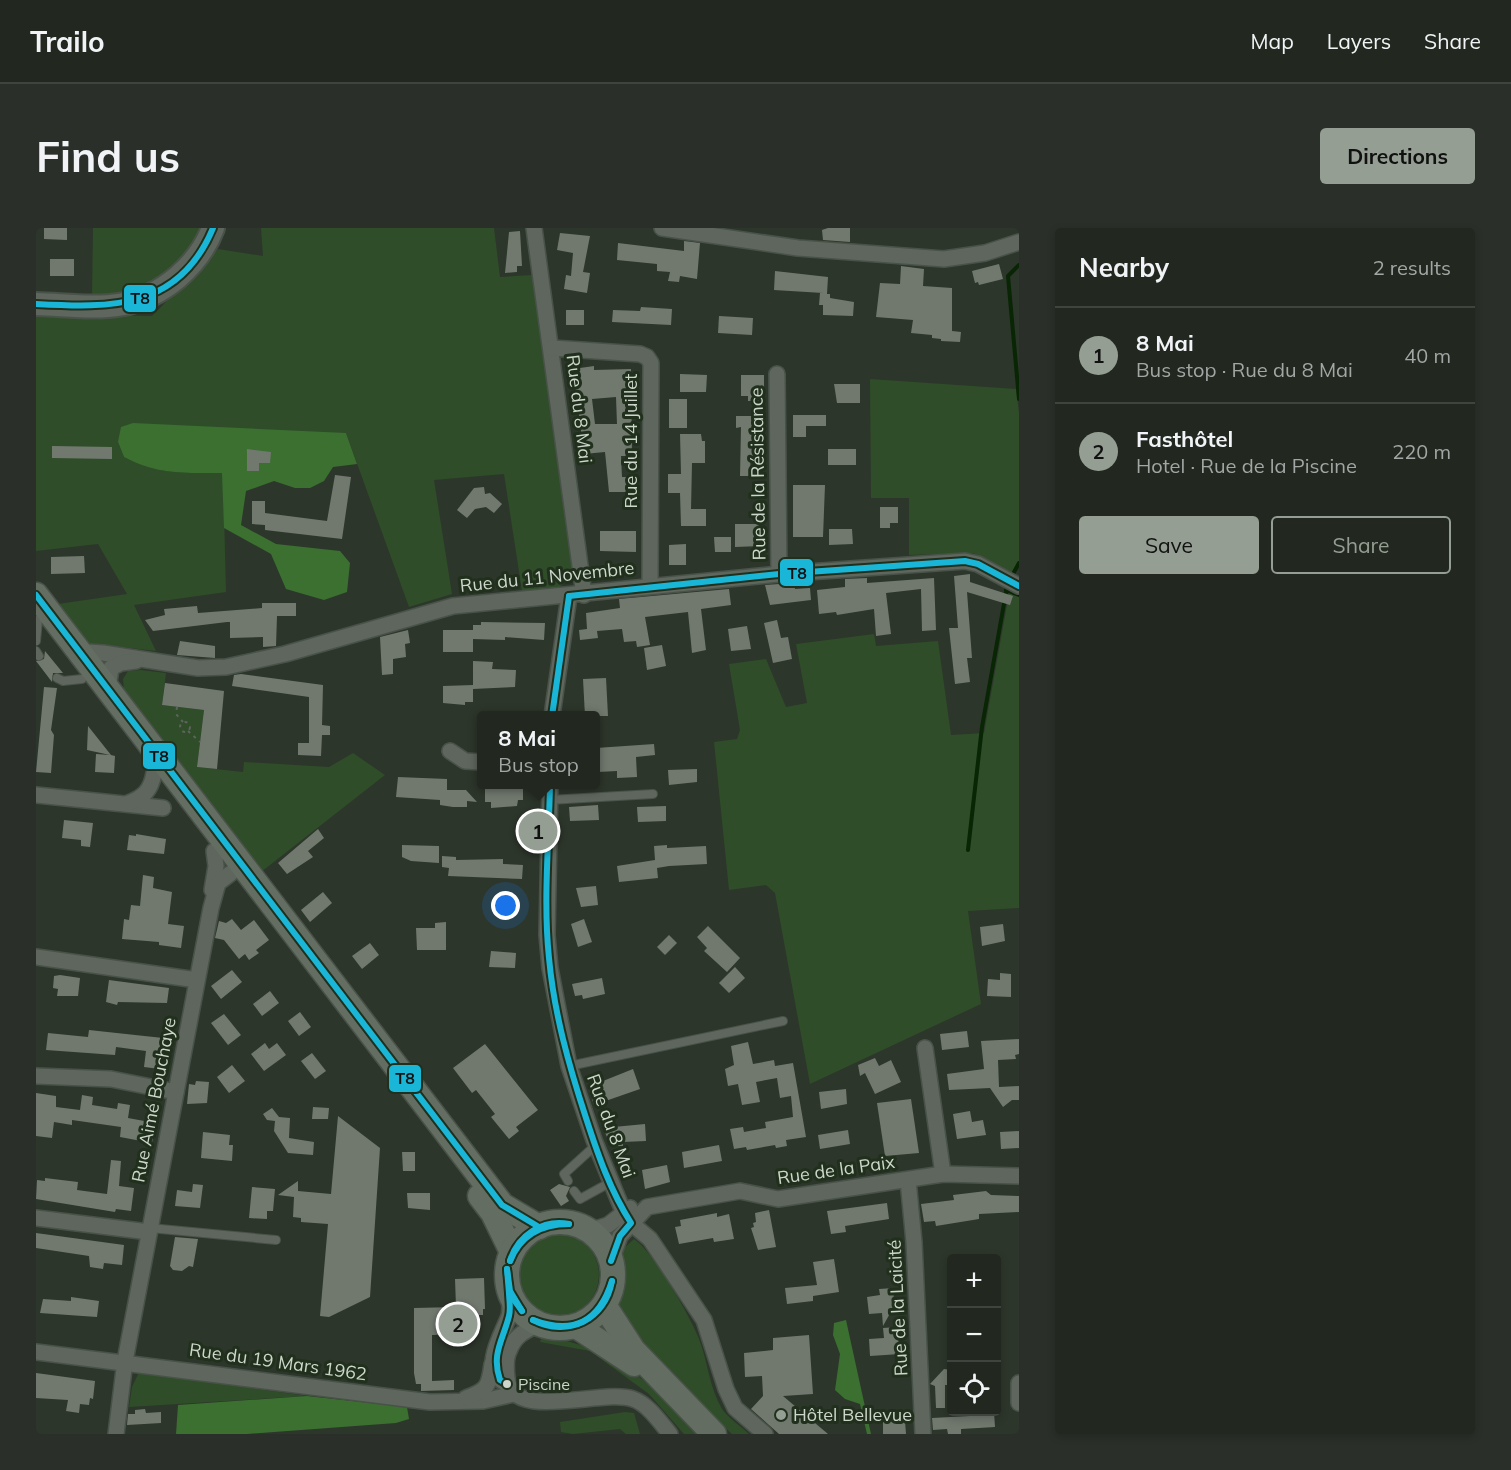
<!DOCTYPE html>
<meta charset="utf-8">
<style>
body{margin:0;font-family:Mulish,sans-serif;background:#2a3029;color:#f1f3f6}
.controls{position:absolute;right:18px;bottom:18px;display:grid;overflow:hidden;border-radius:6px;box-shadow:0 3px 9px #0003}
.controls button{width:54px;height:54px;display:grid;place-items:center;padding:0;border:0;border-bottom:2px solid #3f443e;background:#222820;color:#f1f3f6;font:30px sans-serif}
.you{position:absolute;left:470px;top:678px;width:21px;height:21px;margin:-15px;border:4px solid #fff;border-radius:50%;background:#1a73e8;box-shadow:0 0 0 9px #1a73e833}
.badge{display:grid;place-items:center;width:39px;height:39px;border-radius:50%;background:#949e92;color:#111;font-size:20px;font-weight:700}
.pin{position:absolute;translate:-50% -50%;border:3px solid #fff;box-shadow:0 2px 6px #0006}
.popup{position:absolute;left:441px;top:483px;width:123px;height:78px;box-sizing:border-box;display:grid;place-content:center;border-radius:6px;background:#222820;filter:drop-shadow(0 2px 4px #0005);font-size:20px;white-space:nowrap;color:#a2a6a5}
.popup b{font-size:22px;color:#f1f3f6}
.popup::after{content:'';position:absolute;left:50%;top:100%;margin-left:-12px;border:12px solid transparent;border-top-color:#222820}
.list{margin:0;padding:0;list-style:none}
h2{display:flex;justify-content:space-between;align-items:center;height:78px;margin:0;padding:0 24px;font-size:26px}
h2 small{font-size:20px;font-weight:400;color:#a2a6a5}
.list li{display:grid;grid-template-columns:39px 1fr auto;gap:18px;align-items:center;box-sizing:border-box;height:96px;padding:0 24px;border-top:2px solid #3f443e}
.list b{display:block;font-size:22px;white-space:nowrap}
.list p{margin:0;font-size:20px;white-space:nowrap;color:#a2a6a5}
.list em{font-size:20px;font-style:normal;color:#a2a6a5}
.actions{display:flex;gap:12px;padding:18px 24px}
.actions a{flex:1;padding:14px 0;border:2px solid #949e92;border-radius:6px;text-align:center;font-size:21px;color:#949e92}
.actions .main{background:#949e92;color:#111}
.icon{flex:none;width:33px;height:33px;fill:none;stroke:currentColor;stroke-width:2;stroke-linecap:round;stroke-linejoin:round}
.map{position:relative;flex:none;width:983px;height:1206px;overflow:hidden;border-radius:6px}
header{display:flex;align-items:center;gap:36px;box-sizing:border-box;height:84px;padding:0 30px;background:#222820;border-bottom:2px solid #3f443e}
header strong{font-size:28px}
nav{display:flex;gap:33px;margin-inline-start:auto;font-size:21px}
.intro{display:flex;align-items:center;justify-content:space-between;box-sizing:border-box;height:144px;padding:0 36px}
h1{margin:0;font-size:42px}
.button{padding:15px 27px;border-radius:6px;background:#949e92;color:#111;font-size:21px;font-weight:700}
main{display:flex;gap:36px;padding:0 36px}
aside{flex:1;background:#222820;border-radius:6px;box-shadow:0 3px 9px #0003}
.map>svg:first-child{display:block}
.green{fill:#2f4d29}
.forest{fill:#3b7031}
.lines{fill:none;stroke-linecap:round;stroke-linejoin:round}
.stream{stroke:#082504;stroke-width:4}
.building{fill:#71796f;fill-rule:evenodd}
.lane-casing{stroke:#495248;stroke-width:10}
.street-casing{stroke:#495248;stroke-width:18}
.secondary-casing{stroke:#495248;stroke-width:26}
.primary-casing{stroke:#495248;stroke-width:27}
.path{stroke:#5d645c;stroke-width:2;stroke-dasharray:3 4.5;stroke-linecap:butt}
.lane{stroke:#5e665d;stroke-width:8}
.street{stroke:#5e665d;stroke-width:15}
.secondary{stroke:#5e665d;stroke-width:22}
.primary{stroke:#636d61;stroke-width:24}
.bus-1-casing{stroke:#20301d;stroke-width:10}
.bus-1{stroke:#1ab6d8;stroke-width:6}
.bus-dot{fill:#ccd6ca;stroke:#20301d;stroke-width:2}
.poi-dot{fill:#949e92;stroke:#20301d;stroke-width:2}
.labels{text-anchor:middle;stroke-width:6;stroke-linejoin:round;paint-order:stroke}
.bus-label{font-size:16px;fill:#ccd6ca;stroke:#20301d;text-anchor:start}
.street-label{font-size:18px;fill:#ccd6ca;stroke:#20301d}
.poi-label{font-size:18px;fill:#ccd6ca;stroke:#20301d;text-anchor:start}
.line-badge{stroke:#20301d;stroke-width:2}
.pale-badge-label{font-size:16px;text-anchor:middle;font-weight:bold;fill:#111}
</style>
<header>
<strong>Trailo</strong>
<nav><a>Map</a><a>Layers</a><a>Share</a></nav>
</header>
<div class="intro"><h1>Find us</h1><a class="button">Directions</a></div>
<main>
<div class="map">
<svg width="983" height="1206" viewBox="0 0 983 1206">
<rect width="100%" height="100%" fill="#2d362b"/>
<!-- green -->
<g class="green">
<path d="M57 0H166C157 28 122 59 93 67 82 70 67 67 56 68Z"/>
<path d="M225 0H458L464 49 496 47 538 348 522 360 486 363 468 246 398 252 416 366 373 379 310 205 82 214 88 229C123 247 149 245 187 245L190 364 98 377 120 423 50 415 22 376 91 366 62 316 0 323V86L116 88 182 21 227 28Z"/>
<path d="M834 151 980 161 983 185V335L977 346 937 325 873 327V270H835Z"/>
<path d="M974 360 983 365V680L932 683 945 776 774 856 739 665 730 657 693 662 678 514 701 511 704 502 693 436 730 431 750 479 771 475 760 416 838 406 840 418 902 413 915 507 948 505Z"/>
<path d="M105 442 130 445 126 477 168 482 161 539 207 544 208 534 293 539 317 525 349 547 225 644 88 463 87 451 92 443Z"/>
<circle cx="521" cy="1047" r="42"/>
<path d="M598 1011C617 1023 654 1088 663 1111 672 1134 673 1159 686 1181 692 1190 705 1198 713 1206H696L628 1143 584 1096 578 1074 585 1023Z"/>
<path d="M506 1108C579 1119 615 1156 666 1206H648L613 1166 554 1123 504 1114Z"/>
<path d="M103 1144 271 1168 93 1179 96 1159Z"/>
<path d="M589 1184 598 1185 604 1206H590L584 1201 537 1206 525 1204 524 1194Z"/>
</g>
<!-- forest -->
<g class="forest">
<path d="M97 195 310 205 321 236 297 239 288 253 274 260H259L238 253 210 263 205 297 240 316 304 323 314 335 311 364 288 372 250 361 235 326 188 300 186 245C148 245 122 247 88 229L82 214 85 199Z"/>
<path d="M810 1092 835 1206H831L824 1176 809 1171 799 1162 804 1126 797 1107 798 1095Z"/>
<path d="M271 1168 371 1179 373 1191 360 1195 211 1206H140L142 1177Z"/>
</g>
<g class="lines">
<!-- stream -->
<g class="stream">
<path d="M983 37 972 48 983 171"/>
<path d="M977 346 983 335"/>
<path d="M970 362 983 367"/>
<path d="M932 622 946 499 971 359"/>
</g>
</g>
<!-- building -->
<g class="building">
<path d="M8 0H31V12L8 11Z"/>
<path d="M792 0H814V14L787 12 786 2Z"/>
<path d="M484 3 486 38H481V44L469 45 473 4Z"/>
<path d="M524 5 554 8 547 44 554 45 551 65 528 61 530 47 535 48 537 25 521 22Z"/>
<path d="M648 13 664 15 661 51 644 48 643 54 632 53 634 44 621 43V36L581 32 582 15 648 23Z"/>
<rect x="14" y="31" width="24" height="17"/>
<path d="M963 36 967 51 943 57 942 54 939 55 936 43Z"/>
<path d="M865 38 888 41 887 58 916 60V103L925 104 924 114 905 113V111L896 110V107L875 105 877 92 840 89 844 55 864 56Z"/>
<path d="M739 43 792 49 791 66H794V70L818 74 817 88 787 87V77H783L784 65H787L738 62Z"/>
<path d="M605 79 636 81 635 97 576 94 577 82 604 83Z"/>
<rect x="530" y="82" width="18" height="15"/>
<path d="M683 88 717 90 716 107 682 105Z"/>
<path d="M558 138V142L595 141 596 228H585L586 249H596V264H573L569 224 548 226 537 141ZM580 169 581 196H559L556 171Z"/>
<path d="M644 146 671 147 670 164H644Z"/>
<path d="M705 147H728V168L725 173H712V168H705Z"/>
<path d="M798 156H824V175H801Z"/>
<rect x="633" y="171" width="18" height="29"/>
<path d="M757 187H790V198H770V209H757Z"/>
<path d="M700 188H717L719 224 717 230H714L715 248H704L705 199 700 200Z"/>
<path d="M644 206H665L666 213H669V235H656L655 281H670V298H645L644 265H632V246H645Z"/>
<path d="M16 218 76 219V231L16 230Z"/>
<path d="M211 221 235 224 234 235H223V243H211Z"/>
<rect x="792" y="221" width="28" height="16"/>
<path d="M299 247 315 249 306 311 229 302V297L216 296V273H229V285L291 293Z"/>
<path d="M757 257H789L787 309H757Z"/>
<path d="M448 259 449 266 454 265 466 276 458 285 450 279 439 281 431 290 421 282 438 260Z"/>
<path d="M844 279H862V295H854V300H844Z"/>
<path d="M699 296H723L725 318 699 319Z"/>
<path d="M793 301H816L817 316 793 317Z"/>
<path d="M564 303H600V324L564 323Z"/>
<path d="M678 309H695V324H679Z"/>
<path d="M650 316V337H633V317Z"/>
<path d="M48 328 49 345 15 346V329Z"/>
<path d="M934 346V354L977 368 974 377 931 364 936 430H931L934 454 919 456 913 400H922L918 348Z"/>
<path d="M831 350V355L898 350 900 402 886 403 885 361 850 365 855 406 840 408 838 381 801 387 800 384 783 386 781 362 809 359V351Z"/>
<path d="M758 355 759 361 774 360 775 372 734 377 729 357Z"/>
<path d="M693 361 695 377 665 381 670 422 656 425 652 384 609 389 614 417 601 419 600 413 588 414 586 401 561 403 562 410 544 412 543 402 551 401 550 385 584 380 583 371Z"/>
<path d="M226 375H260V388H241L240 418 227 419V409L194 410V394H191L117 403 109 392 129 387 128 381 161 378 162 385 226 380Z"/>
<path d="M741 392 745 410 752 409 756 431 737 435 728 395Z"/>
<path d="M445 394 509 395 508 412 469 409V412L437 411V424H407V402H437V397H445Z"/>
<path d="M711 398 715 421 695 423 692 401Z"/>
<path d="M372 402 374 415 369 416 370 429 357 431V446L346 447 344 409Z"/>
<path d="M144 413 179 418V430L141 427Z"/>
<path d="M626 417 630 438 611 442 608 420Z"/>
<path d="M9 423 27 445H17L16 454 0 433 8 431Z"/>
<path d="M437 433 457 434 456 441 480 442 479 459 437 461Z"/>
<path d="M205 446 287 457 286 497 294 498V507H286L285 528 262 527V515H273V469L196 458 198 447Z"/>
<path d="M570 450 572 488H549L547 451Z"/>
<path d="M129 455 188 463 181 541 161 539 168 482 126 477Z"/>
<path d="M437 457V474H429V477L407 475V458Z"/>
<path d="M8 459 21 460 15 502 18 507 15 545 0 544Z"/>
<path d="M52 498 75 527 79 528 78 545 59 544 60 526 74 527 51 522Z"/>
<path d="M618 516 619 527 600 529 601 549 581 550V543L562 544 560 520Z"/>
<path d="M661 541V554L633 557 632 542Z"/>
<path d="M362 549 411 551V562H430L441 574 431 573V579H417L404 577V572L360 569Z"/>
<path d="M449 556 487 559V572H482L481 578 455 580V574H449Z"/>
<path d="M562 577 563 592 534 593 533 579Z"/>
<path d="M630 578V593L602 594 601 579Z"/>
<path d="M28 592 57 595 54 619 45 618V612L26 610Z"/>
<path d="M282 601 288 610 272 623 277 629 251 646 242 635Z"/>
<path d="M100 606 130 611 128 626 91 622 93 607 100 608Z"/>
<path d="M366 617 403 618V635L375 633 366 629Z"/>
<path d="M631 617V620L670 618 671 636 633 638 621 640 622 650 583 654 581 638 619 632 618 618Z"/>
<path d="M406 628 420 629V632L467 631V636L487 637 486 651 412 648 413 640 406 639Z"/>
<path d="M107 647 118 649 117 660 136 664 132 696 148 698 145 720 123 717V714L86 711 88 691 93 692 95 677 104 678Z"/>
<path d="M560 658 562 677 545 679 540 660Z"/>
<path d="M287 664 296 675 274 694 265 682Z"/>
<path d="M196 691 205 702 218 692 233 712 220 722 223 725 213 732 209 726 203 731 188 712 179 710 183 693 190 695Z"/>
<path d="M548 691 556 714 542 719 535 696Z"/>
<path d="M410 694V722H381L380 700H399V695Z"/>
<path d="M967 696 969 713 946 718 944 699Z"/>
<path d="M672 698 704 730 691 744 668 723 671 720 661 709Z"/>
<path d="M633 707 641 715 629 727 621 719Z"/>
<path d="M334 715 343 727 326 741 316 728Z"/>
<path d="M455 723 480 725 479 740 453 739Z"/>
<path d="M699 739 709 750 693 765 683 755Z"/>
<path d="M196 742 206 754 185 771 175 758Z"/>
<path d="M964 745 975 746V769L951 768 952 751 964 752Z"/>
<path d="M24 747 44 750 42 768H21L22 761 17 760 18 748Z"/>
<path d="M566 750 569 766 547 771 546 767 539 768 536 756Z"/>
<path d="M73 752 133 760 131 775 82 774 81 777 70 774Z"/>
<path d="M234 763 243 775 226 788 217 776Z"/>
<path d="M264 784 275 799 263 808 252 793Z"/>
<path d="M188 786 205 807 192 817 175 795Z"/>
<path d="M53 802 127 810 124 841 108 839 110 823 80 819 79 827 10 822 12 805 52 809Z"/>
<path d="M931 803 933 819 906 822 904 806Z"/>
<path d="M983 811V826L979 827 980 831 962 832 963 859 983 858V872H976L967 879 954 860 913 862 911 846 948 841 945 813Z"/>
<path d="M712 814 717 836 738 832 739 838 757 835 770 909 750 912 751 918 740 920 739 917 711 922 710 919 698 921 694 901 707 899 708 904 730 900 729 894 757 889 755 868 744 870 741 850 720 854 724 874 706 877 702 856 692 858 689 841 698 837 695 818Z"/>
<path d="M229 815 233 821 241 815 250 827 228 843 215 826Z"/>
<path d="M449 816 502 882 480 899 483 903 473 911 455 889 459 886 440 862 436 865 417 840Z"/>
<path d="M276 825 290 843 279 851 265 833Z"/>
<path d="M839 830 843 838 855 832 865 854 839 866 829 845 824 848 822 837Z"/>
<path d="M196 837 209 853 193 865 181 849Z"/>
<path d="M597 841 604 861 558 877 552 859Z"/>
<path d="M160 853 173 854 171 875 151 876 153 856 159 857Z"/>
<path d="M810 861 811 876 785 881 783 864Z"/>
<path d="M0 865 20 868V879L44 882 46 867 57 869 56 877 81 881 82 875 94 877 92 890 119 895 116 915 84 909 85 899 36 892V897L18 894 16 910 0 908Z"/>
<path d="M875 871 883 925 849 928 841 875Z"/>
<path d="M277 879 293 880 292 891H276Z"/>
<path d="M236 880 243 889 254 890 253 910 278 914 277 927 252 925 238 903 239 893 231 892 227 886Z"/>
<path d="M934 883 936 894 947 892 950 907 921 911 917 886Z"/>
<path d="M302 888 344 920 334 1069 293 1089 284 1088 292 996 265 994V990L257 989 258 969 242 967 262 953V963L295 966Z"/>
<path d="M609 896 610 913 587 914V918H575L567 900Z"/>
<path d="M812 902 814 916 784 921 782 907Z"/>
<path d="M983 903V920L965 921 964 904Z"/>
<path d="M167 904 194 907 193 917H197L196 933 165 930Z"/>
<path d="M683 917 686 933 648 940 646 924Z"/>
<path d="M366 924H379V943H367Z"/>
<path d="M75 932 85 933 83 958 98 960 95 983 80 981 79 984 0 971 1 952 9 953V950L42 954 41 962 71 966Z"/>
<path d="M631 937 634 954 609 961 606 942Z"/>
<path d="M157 956 167 957 164 980 139 978 141 962 156 964Z"/>
<path d="M523 956 534 959 530 968 533 973 525 978 514 962Z"/>
<path d="M216 959 239 961 237 983H231V991L213 990Z"/>
<path d="M950 963 955 967 983 968V984L943 986V991L900 998 899 993 888 994 885 976 918 972 917 967Z"/>
<path d="M371 965H394V982L372 980Z"/>
<path d="M851 975 853 991 809 998 810 1004 795 1006 791 983Z"/>
<path d="M733 982 740 1019 722 1022 715 1000 718 999 717 995 720 994 719 985Z"/>
<path d="M681 985V989L693 986 698 1011 678 1014 677 1010 643 1016 639 999 645 998 644 992Z"/>
<path d="M0 1005 88 1017 86 1037 68 1035 67 1041 54 1039 53 1028 0 1020Z"/>
<path d="M139 1009 162 1011 157 1039 153 1038 146 1043 137 1042 134 1038Z"/>
<path d="M798 1031 803 1064 777 1068V1073L751 1076 749 1060 781 1057 777 1034Z"/>
<path d="M448 1050 449 1081H447V1087H433L434 1106 396 1107V1153L418 1152V1162L385 1163V1156H380L378 1145V1080L420 1079 419 1051Z"/>
<path d="M858 1060 857 1080 847 1098 846 1085 833 1086 831 1069 844 1067 843 1061Z"/>
<path d="M35 1069 63 1073 61 1089 4 1085 7 1071 35 1073Z"/>
<path d="M861 1099 864 1126 834 1128 833 1111 848 1110 847 1100Z"/>
<path d="M773 1107 777 1166 747 1168 792 1206H743L715 1181 727 1168 726 1148 709 1149 708 1125 737 1122V1110Z"/>
<path d="M908 1141 915 1142V1157H909V1180H900L899 1158 894 1156Z"/>
<path d="M0 1145 59 1153 57 1171 54 1170 53 1177 44 1176 43 1185 30 1183 32 1172 0 1170Z"/>
<path d="M109 1181 110 1185 125 1184V1195L91 1197 92 1186H99V1182Z"/>
<path d="M933 1184H958L959 1199 925 1201V1206H912L911 1201 897 1202 896 1190 934 1188Z"/>
<path d="M869 1193 870 1206H847V1194Z"/>
</g>
<g class="lines">
<!-- lane casing -->
<g class="lane-casing">
<g id="lane">
<path d="M0 413 2 392"/>
<path d="M0 423 3 428"/>
<path d="M21 450 27 453 46 451"/>
<path d="M513 572 617 566"/>
<path d="M533 838 747 793"/>
<path d="M532 953 528 946 560 917"/>
<path d="M538 963 544 971 575 954"/>
<path d="M114 1000 240 1012"/>
</g>
</g>
<!-- street casing -->
<g class="street-casing">
<g id="street">
<path d="M498 0 548 367"/>
<path d="M626 0 762 20 908 31 949 25 983 14"/>
<path d="M516 120 604 126 611 129 615 135 614 358"/>
<path d="M741 146 743 346"/>
<path d="M45 426 52 424 67 425 162 440 190 439 249 426 417 378 743 346 929 333 942 336 983 358"/>
<path d="M72 462 75 440 85 435 100 433"/>
<path d="M516 488 533 368"/>
<path d="M414 523 429 533 445 534"/>
<path d="M514 556 511 707 514 740 533 838 558 912 587 983 595 995 614 1011 668 1092 690 1161 699 1180 729 1206"/>
<path d="M0 567 127 580"/>
<path d="M90 576C107 570 115 563 118 545"/>
<path d="M176 662 180 638 178 623"/>
<path d="M0 729 161 752"/>
<path d="M889 820 907 946"/>
<path d="M0 848 75 851 140 864"/>
<path d="M872 952 878 1014 887 1206"/>
<path d="M0 990 113 1004"/>
<path d="M553 1003 572 997 594 980"/>
<path d="M575 1033 584 1008 611 979 704 963 742 971 907 946 983 948"/>
<path d="M503 1096C489 1103 479 1107 473 1123 469 1131 470 1141 471 1150 475 1195 568 1160 597 1171 612 1176 624 1194 634 1206"/>
<path d="M0 1124 394 1174 447 1173 478 1166"/>
<path d="M469 1155C443 1141 467 1105 473 1088 475 1081 473 1072 473 1064"/>
<path d="M983 1155V1175"/>
<path d="M430 1170C452 1162 453 1158 456 1136"/>
<path d="M80 1206 89 1133 175 680 182 655 195 645"/>
</g>
</g>
<!-- secondary casing -->
<g class="secondary-casing">
<path id="secondary" d="M0 76C56 78 96 88 142 49 158 35 170 19 177 0"/>
</g>
<!-- primary casing -->
<g class="primary-casing">
<g id="primary">
<path d="M0 367 466 977 503 999"/>
<path d="M444 968 457 985 476 1024"/>
<circle cx="524" cy="1047" r="53"/>
<path d="M568 1077 597 1122 678 1206"/>
<path d="M540 1098 598 1136"/>
</g>
</g>
<!-- path -->
<g class="path">
<path d="M141 479 140 486 147 494"/>
<circle cx="149" cy="499" r="5"/>
<path d="M152 503 164 514"/>
</g>
<!-- lane -->
<use href="#lane" class="lane"/>
<!-- street -->
<use href="#street" class="street"/>
<!-- secondary -->
<use href="#secondary" class="secondary"/>
<!-- primary -->
<use href="#primary" class="primary"/>
<!-- bus-1 casing -->
<g class="bus-1-casing">
<g id="bus-1">
<path d="M0 76C75 80 143 82 177 0"/>
<path d="M0 367 466 977 503 999"/>
<path d="M533 368 743 346 929 333 942 336 983 358"/>
<path d="M516 488 533 368"/>
<path d="M514 556C513 614 507 673 513 730 518 785 533 838 550 890 562 927 574 962 595 995L584 1008 575 1033"/>
<path d="M474 1033C482 1007 507 991 533 996"/>
<path d="M474 1033C485 1006 506 996 533 996"/>
<path d="M471 1041 474 1063 486 1083"/>
<path d="M471 1041 473 1065 486 1083"/>
<path d="M497 1092C538 1107 563 1094 576 1053"/>
<path d="M497 1092C532 1110 569 1092 576 1053"/>
<path d="M471 1156 464 1152C455 1126 467 1112 473 1088 475 1080 473 1072 473 1064"/>
</g>
</g>
<!-- bus-1 -->
<use href="#bus-1" class="bus-1"/>
</g>
<!-- markers -->
<circle class="bus-dot" cx="471" cy="1156" r="5"/>
<circle class="poi-dot" cx="745" cy="1187" r="6"/>
<g class="labels">
<!-- bus labels -->
<g class="bus-label">
<text x="482" y="1162">Piscine</text>
</g>
<!-- street labels -->
<g class="street-label">
<text transform="translate(543 181) rotate(83)" y="6">Rue du 8 Mai</text>
<text transform="translate(595 213) rotate(-90)" y="6">Rue du 14 Juillet</text>
<text transform="translate(722 246) rotate(-91)" y="6">Rue de la Résistance</text>
<text transform="translate(511 349) rotate(-6)" y="6">Rue du 11 Novembre</text>
<text transform="translate(118 872) rotate(-79)" y="6">Rue Aimé Bouchaye</text>
<text transform="translate(575 898) rotate(70)" y="6">Rue du 8 Mai</text>
<text transform="translate(800 942) rotate(-8)" y="6">Rue de la Paix</text>
<text transform="translate(862 1080) rotate(-93)" y="6">Rue de la Laicité</text>
<text transform="translate(242 1134) rotate(8)" y="6">Rue du 19 Mars 1962</text>
</g>
<!-- poi labels -->
<g class="poi-label">
<text x="757" y="1193">Hôtel Bellevue</text>
</g>
</g>
<g class="line-badge">
<rect x="87" y="56" width="34" height="29" rx="6" fill="#1ab6d8"/>
<rect x="743" y="330" width="35" height="29" rx="6" fill="#1ab6d8"/>
<rect x="106" y="514" width="34" height="28" rx="6" fill="#1ab6d8"/>
<rect x="352" y="836" width="34" height="29" rx="6" fill="#1ab6d8"/>
</g>
<g class="pale-badge-label">
<text x="104" y="76">T8</text>
<text x="761" y="351">T8</text>
<text x="123" y="534">T8</text>
<text x="369" y="856">T8</text>
</g>
</svg>
<div class="controls">
<button>+</button>
<button>−</button>
<button><svg class="icon" aria-label="locate" viewBox="0 0 24 24"><circle cx="12" cy="12" r="6"/><path d="M12 2v4M12 18v4M2 12h4M18 12h4"/></svg></button>
</div>
<div class="you"></div>
<div class="pin badge" style="left:502px;top:603px">1</div>
<div class="popup"><b>8 Mai</b>Bus stop</div>
<div class="pin badge" style="left:422px;top:1096px">2</div>
</div>
<aside>
<h2>Nearby<small>2 results</small></h2>
<ul class="list">
<li><span class="badge">1</span><div><b>8 Mai</b><p>Bus stop · Rue du 8 Mai</p></div><em>40 m</em></li>
<li><span class="badge">2</span><div><b>Fasthôtel</b><p>Hotel · Rue de la Piscine</p></div><em>220 m</em></li>
</ul>
<div class="actions"><a class="main">Save</a><a>Share</a></div>
</aside>
</main>
